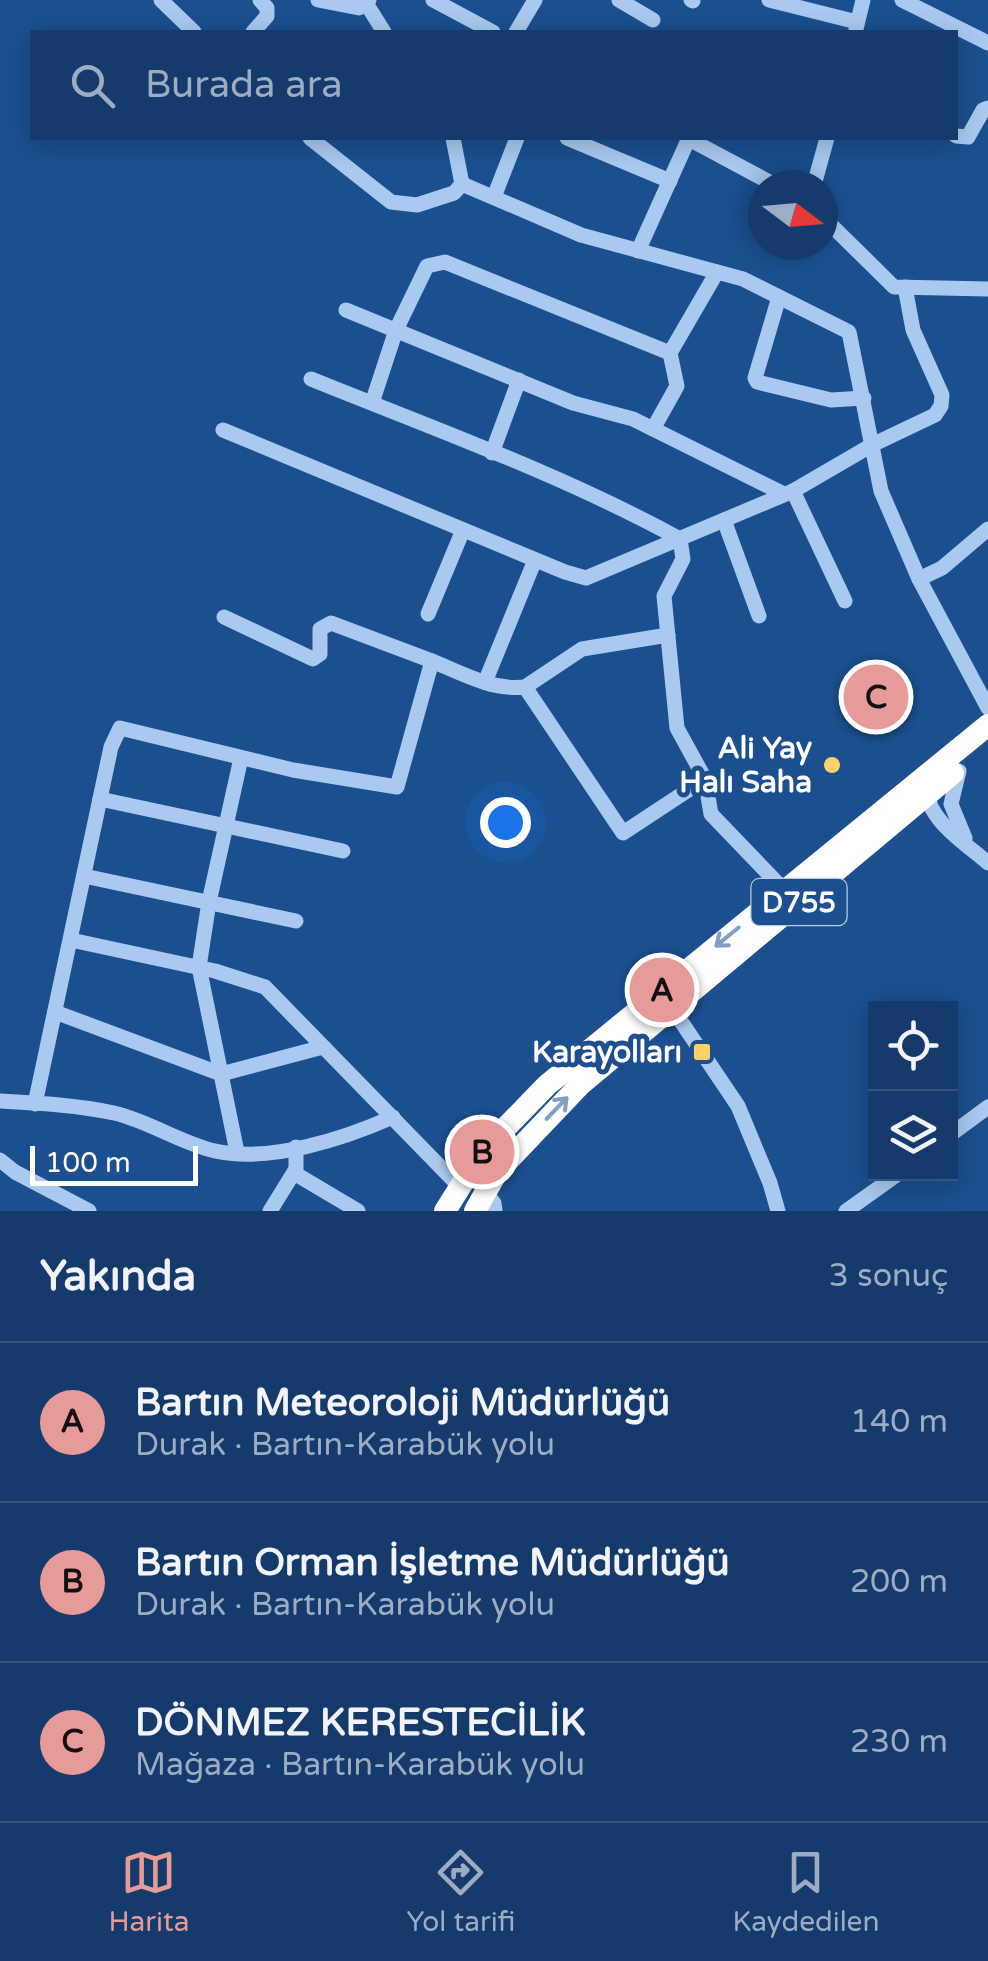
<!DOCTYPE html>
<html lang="tr">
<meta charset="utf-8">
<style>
body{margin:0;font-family:"Varela Round",sans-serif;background:#1d4271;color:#f1f3f6}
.controls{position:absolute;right:30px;bottom:30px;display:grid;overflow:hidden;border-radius:0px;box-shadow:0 5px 25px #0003}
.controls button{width:90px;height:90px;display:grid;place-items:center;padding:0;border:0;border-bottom:2px solid #33557e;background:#143b6b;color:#f1f3f6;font:50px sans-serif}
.compass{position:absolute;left:748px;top:170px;width:90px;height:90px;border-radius:50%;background:#143b6b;box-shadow:0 5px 25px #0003;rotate:106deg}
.scale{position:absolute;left:30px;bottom:25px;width:168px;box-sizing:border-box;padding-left:10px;border:5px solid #fff;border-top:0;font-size:28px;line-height:35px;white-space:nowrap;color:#fff;-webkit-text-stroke:8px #1b4f8f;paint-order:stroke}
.you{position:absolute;left:505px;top:822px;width:35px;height:35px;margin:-25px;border:8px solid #fff;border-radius:50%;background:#1a73e8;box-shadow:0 0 0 15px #1a73e833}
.badge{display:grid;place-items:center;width:65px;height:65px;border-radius:50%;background:#e69b98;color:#111;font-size:32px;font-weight:700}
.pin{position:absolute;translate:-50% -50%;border:5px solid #fff;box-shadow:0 2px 10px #0006}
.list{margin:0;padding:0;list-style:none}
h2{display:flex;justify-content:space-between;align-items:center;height:130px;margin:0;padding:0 40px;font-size:42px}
h2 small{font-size:32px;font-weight:400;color:#9dadc1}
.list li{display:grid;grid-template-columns:65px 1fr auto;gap:30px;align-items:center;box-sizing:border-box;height:160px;padding:0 40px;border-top:2px solid #33557e}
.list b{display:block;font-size:38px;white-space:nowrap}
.list p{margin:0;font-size:32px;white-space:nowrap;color:#9dadc1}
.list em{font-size:32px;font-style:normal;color:#9dadc1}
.icon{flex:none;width:55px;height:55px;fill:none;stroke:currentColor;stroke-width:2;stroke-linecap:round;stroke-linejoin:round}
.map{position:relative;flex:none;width:988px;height:1211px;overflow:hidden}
.search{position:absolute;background:#143b6b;box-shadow:0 5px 25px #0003;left:30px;right:30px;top:30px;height:110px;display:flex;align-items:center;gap:25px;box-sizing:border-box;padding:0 35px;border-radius:0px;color:#9dadc1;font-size:38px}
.sheet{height:610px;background:#143b6b}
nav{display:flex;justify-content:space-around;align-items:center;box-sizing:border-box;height:140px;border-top:2px solid #33557e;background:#143b6b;font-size:28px;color:#9dadc1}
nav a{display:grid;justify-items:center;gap:5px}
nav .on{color:#e69b98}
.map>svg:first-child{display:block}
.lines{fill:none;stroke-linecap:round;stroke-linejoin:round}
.minor{stroke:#a9c9ee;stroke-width:15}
.highway{stroke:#fff;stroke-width:22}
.oneway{stroke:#829ec1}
.poi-dot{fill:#ffd166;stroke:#1b4f8f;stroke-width:4}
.labels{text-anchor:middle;stroke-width:10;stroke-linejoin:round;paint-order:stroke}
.shield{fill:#1b4f8f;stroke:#bbcadd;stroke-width:2.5}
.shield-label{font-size:28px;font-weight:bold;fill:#fff}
.poi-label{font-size:30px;font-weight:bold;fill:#fff;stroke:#1b4f8f;text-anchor:end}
</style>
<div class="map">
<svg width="988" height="1211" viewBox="0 0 988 1211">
<rect width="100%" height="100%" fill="#1b4f8f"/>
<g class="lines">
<!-- minor -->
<g class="minor">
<path d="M161 0 194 32"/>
<path d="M318 0 359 8 369 0"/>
<path d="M364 0 384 32"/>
<path d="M433 0 493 32"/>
<path d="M619 0 653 20"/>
<path d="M691 0 693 1"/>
<path d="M769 0 857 22"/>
<path d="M902 0 988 43"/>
<path d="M856 29 863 0"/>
<path d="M253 32 267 16V8L260 0"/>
<path d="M516 32 535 0"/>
<path d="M956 136 968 137 983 110 988 108"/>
<path d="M310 138 391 202 417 205 454 193 462 184 581 235 743 279 849 332 881 491 919 579 942 568 988 529"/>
<path d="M453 138 462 184"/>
<path d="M567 138 670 181"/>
<path d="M687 138 775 185"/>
<path d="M814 185 827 138"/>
<path d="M494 197 517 138"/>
<path d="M823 217 894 287 988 289"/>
<path d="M638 251 689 138"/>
<path d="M779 297 755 378 757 382 831 400 864 398"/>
<path d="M346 310 573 403 633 419 784 494"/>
<path d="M311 379C435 429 563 475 680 539L683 559 664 596 677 728 705 779 711 814 784 890"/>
<path d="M372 403 396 330 427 266 445 262 670 353"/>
<path d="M653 429 677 386 670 353 717 272"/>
<path d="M223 430 565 572 586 578 793 491 872 445 935 415 941 406 942 395 913 330 905 287"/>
<path d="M492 453 519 380"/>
<path d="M793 491 845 601"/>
<path d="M724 520 759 616"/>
<path d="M919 579 988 708"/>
<path d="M428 614 463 530"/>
<path d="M224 617 313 659 320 654V629L331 623 432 661"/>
<path d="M485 682 535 560"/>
<path d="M525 687 623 833 705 779"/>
<path d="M959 771 951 804 965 838"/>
<path d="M928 786C922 817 968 845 988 863"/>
<path d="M100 799 343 851"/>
<path d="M84 876 296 921"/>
<path d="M71 940 215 971 265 987 460 1187"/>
<path d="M672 1008 738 1106 770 1183 778 1211"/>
<path d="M55 1012 221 1074 323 1047"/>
<path d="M0 1101C37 1103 78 1105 114 1113 149 1121 180 1143 215 1151 270 1163 343 1139 393 1117"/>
<path d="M35 1104 111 747 120 728 293 770 397 787 432 661C461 673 493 691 525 687L582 649 668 635"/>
<path d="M950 1135 988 1107"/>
<path d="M237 1152 199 967 209 902 241 758"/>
<path d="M0 1160 15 1172 89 1211"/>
<path d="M294 1173 358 1211"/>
<path d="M485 1192 494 1203 495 1211"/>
<path d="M270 1211 296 1169V1147"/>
<path d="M846 1211 898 1174"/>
</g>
<!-- highway -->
<g class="highway">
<path d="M445 1211 482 1152 547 1085 988 725"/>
<path d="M475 1211 497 1172 581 1084 953 773"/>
</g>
</g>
<!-- one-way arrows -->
<defs><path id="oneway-shaft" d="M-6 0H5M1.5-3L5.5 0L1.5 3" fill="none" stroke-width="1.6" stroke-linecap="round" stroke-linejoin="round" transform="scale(2.5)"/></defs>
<g class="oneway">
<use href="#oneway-shaft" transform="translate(727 937) rotate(141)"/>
<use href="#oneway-shaft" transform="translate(557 1108) rotate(-46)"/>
</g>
<!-- markers -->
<g class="poi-dot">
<circle cx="832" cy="765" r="10"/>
<rect x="692" y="1042" width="20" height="20" rx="5"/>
</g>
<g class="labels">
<!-- shield labels -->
<rect class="shield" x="751.5" y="879" width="95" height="46" rx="8"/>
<g class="shield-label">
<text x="799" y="912">D755</text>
</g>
<!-- poi labels -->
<g class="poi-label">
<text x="812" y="758">Ali Yay<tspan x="812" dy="34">Halı Saha</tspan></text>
<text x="682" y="1062">Karayolları</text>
</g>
</g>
</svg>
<div class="controls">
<button><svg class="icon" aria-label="locate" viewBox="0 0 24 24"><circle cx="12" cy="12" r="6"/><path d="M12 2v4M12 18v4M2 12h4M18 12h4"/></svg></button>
<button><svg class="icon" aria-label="layers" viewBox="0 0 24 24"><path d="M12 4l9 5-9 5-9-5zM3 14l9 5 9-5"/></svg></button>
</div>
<svg class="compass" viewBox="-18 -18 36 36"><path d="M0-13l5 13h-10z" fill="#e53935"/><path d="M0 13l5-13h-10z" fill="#9dadc1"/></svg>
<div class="scale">100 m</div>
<div class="you"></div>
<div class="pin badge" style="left:662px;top:990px">A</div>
<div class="pin badge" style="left:482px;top:1152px">B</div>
<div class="pin badge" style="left:876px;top:697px">C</div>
<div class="search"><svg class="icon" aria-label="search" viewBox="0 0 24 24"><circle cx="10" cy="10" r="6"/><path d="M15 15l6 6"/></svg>Burada ara</div>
</div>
<section class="sheet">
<h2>Yakında<small>3 sonuç</small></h2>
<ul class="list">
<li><span class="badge">A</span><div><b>Bartın Meteoroloji Müdürlüğü</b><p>Durak · Bartın-Karabük yolu</p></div><em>140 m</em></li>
<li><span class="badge">B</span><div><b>Bartın Orman İşletme Müdürlüğü</b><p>Durak · Bartın-Karabük yolu</p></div><em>200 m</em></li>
<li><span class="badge">C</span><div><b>DÖNMEZ KERESTECİLİK</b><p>Mağaza · Bartın-Karabük yolu</p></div><em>230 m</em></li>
</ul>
</section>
<nav>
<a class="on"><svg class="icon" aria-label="map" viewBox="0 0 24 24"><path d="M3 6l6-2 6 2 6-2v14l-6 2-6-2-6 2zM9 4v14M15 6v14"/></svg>Harita</a>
<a><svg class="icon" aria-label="directions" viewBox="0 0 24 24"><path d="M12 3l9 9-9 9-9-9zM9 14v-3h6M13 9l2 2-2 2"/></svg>Yol tarifi</a>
<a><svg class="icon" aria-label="saved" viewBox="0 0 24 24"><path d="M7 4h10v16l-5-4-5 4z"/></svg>Kaydedilen</a>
</nav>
